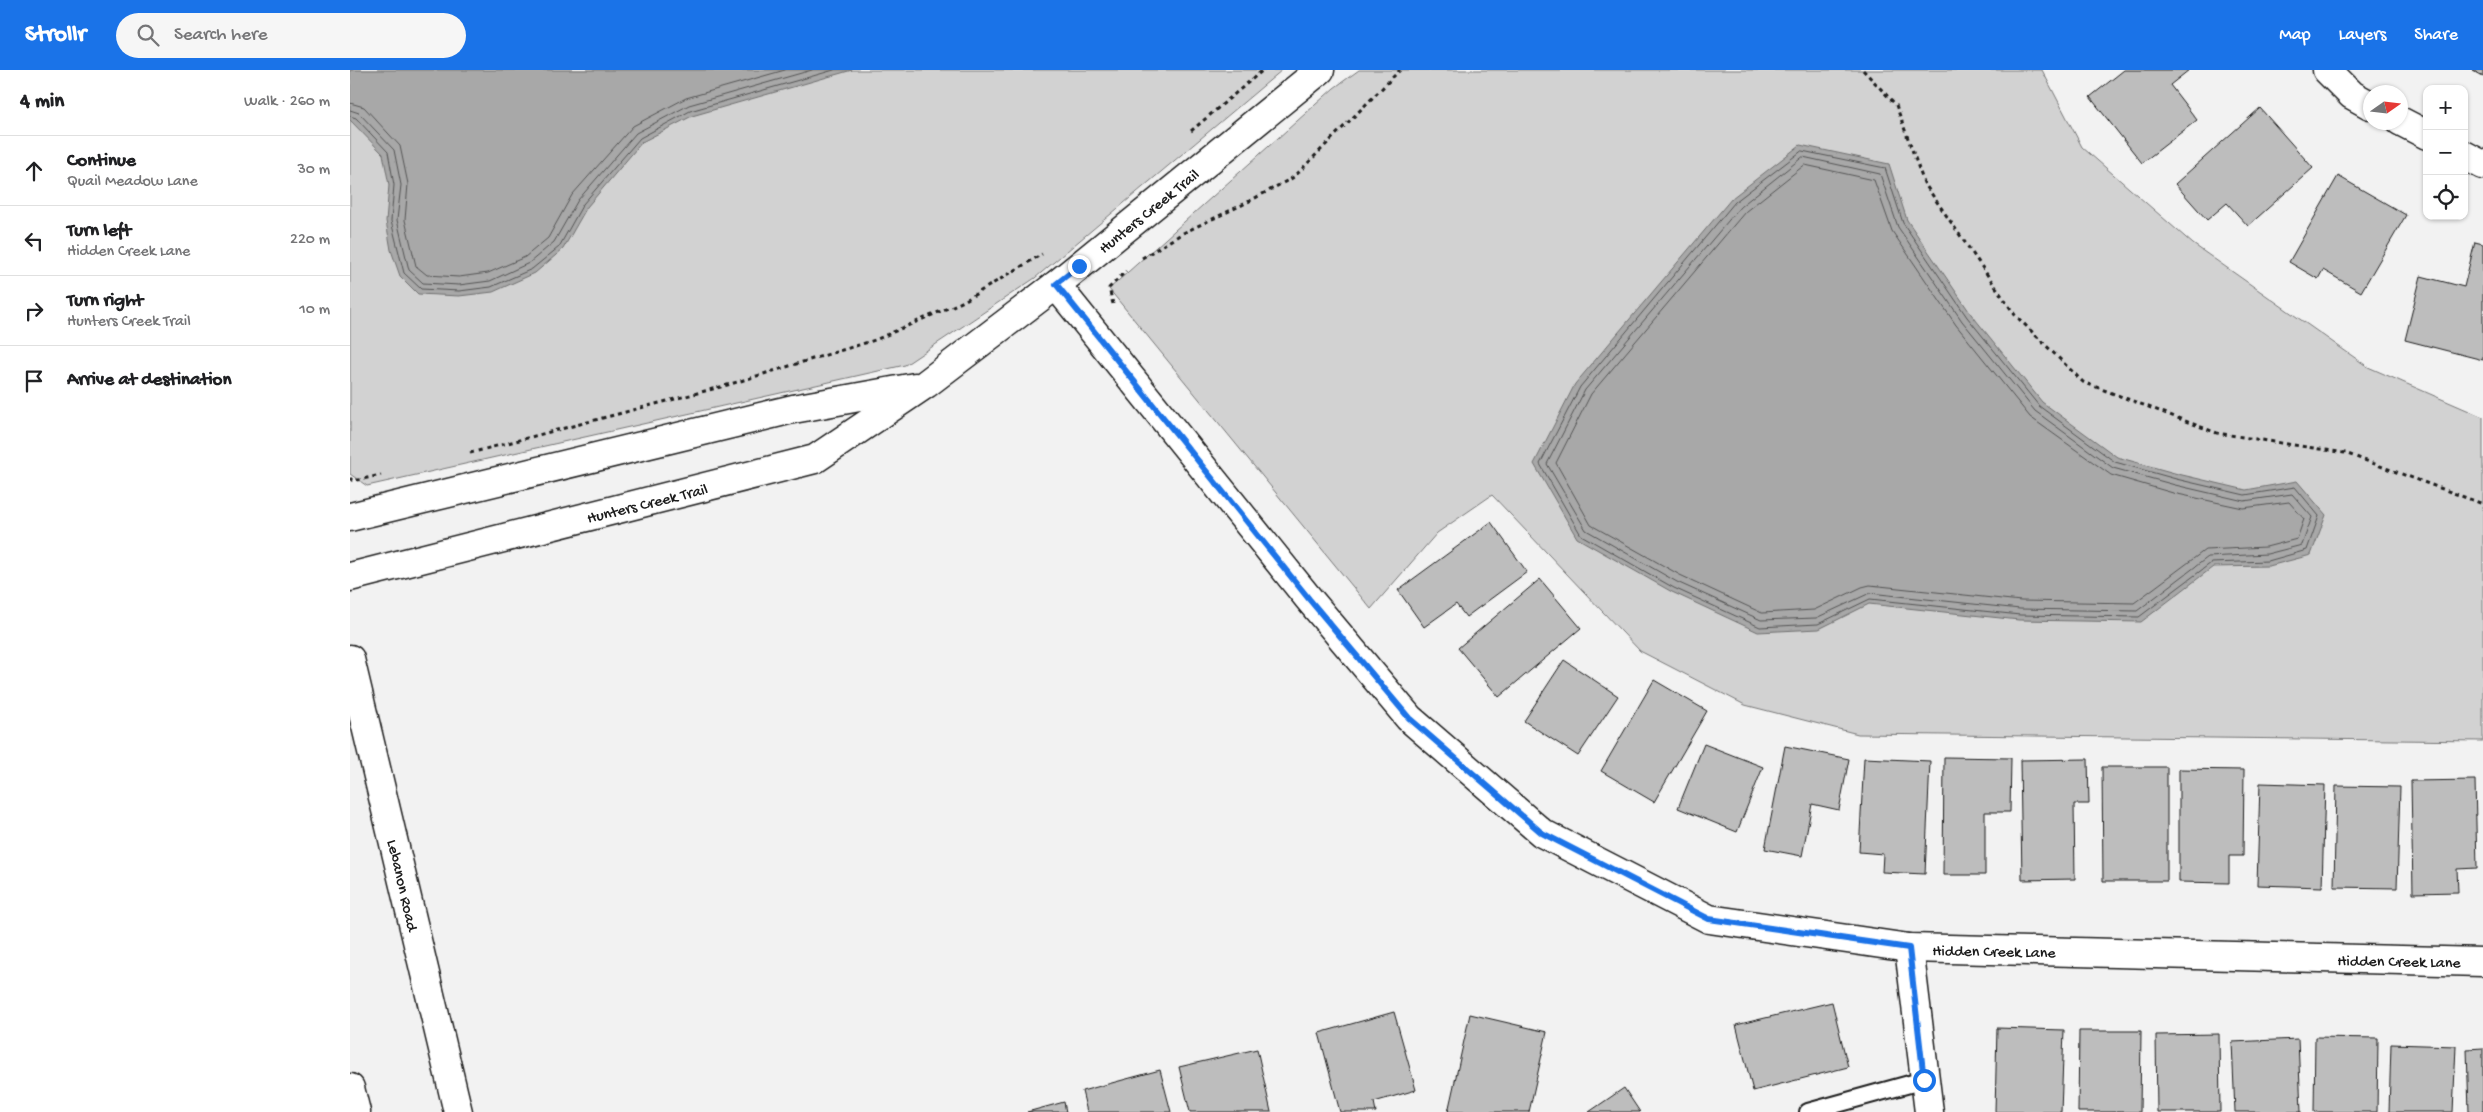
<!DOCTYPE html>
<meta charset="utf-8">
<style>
body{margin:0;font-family:"Gochi Hand",sans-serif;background:#f6f6f6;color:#202124}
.controls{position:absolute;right:15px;top:15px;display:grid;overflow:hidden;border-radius:10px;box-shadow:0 1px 4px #0004}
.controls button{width:45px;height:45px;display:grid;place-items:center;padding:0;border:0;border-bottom:1px solid #e0e0e0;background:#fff;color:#202124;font:25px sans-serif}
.compass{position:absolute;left:2013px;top:15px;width:45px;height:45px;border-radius:50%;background:#fff;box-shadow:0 1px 4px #0004;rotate:76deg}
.stop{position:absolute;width:15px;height:15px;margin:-11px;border:4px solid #1a73e8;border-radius:50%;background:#fff}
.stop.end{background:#1a73e8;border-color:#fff;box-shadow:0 1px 5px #0008}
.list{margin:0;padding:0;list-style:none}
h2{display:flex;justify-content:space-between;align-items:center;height:65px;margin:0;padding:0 20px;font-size:21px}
h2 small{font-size:16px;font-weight:400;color:#757577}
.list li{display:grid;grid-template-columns:32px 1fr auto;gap:15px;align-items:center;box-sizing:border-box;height:70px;padding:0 20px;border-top:1px solid #e0e0e0}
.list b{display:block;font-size:19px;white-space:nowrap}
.list p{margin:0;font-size:16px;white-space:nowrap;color:#757577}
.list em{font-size:16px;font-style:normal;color:#757577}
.icon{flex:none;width:28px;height:28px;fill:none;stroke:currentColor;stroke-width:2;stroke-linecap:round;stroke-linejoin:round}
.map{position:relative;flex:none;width:2133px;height:1042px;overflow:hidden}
header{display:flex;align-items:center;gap:30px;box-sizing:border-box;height:70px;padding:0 25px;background:#1a73e8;color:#fff}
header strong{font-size:24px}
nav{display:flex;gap:28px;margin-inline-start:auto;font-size:18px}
.search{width:350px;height:45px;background:#f6f6f6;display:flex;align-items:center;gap:12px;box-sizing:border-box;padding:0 18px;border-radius:28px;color:#757577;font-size:19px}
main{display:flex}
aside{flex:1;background:#fff}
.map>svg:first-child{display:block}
.green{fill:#d2d2d2;stroke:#777}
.water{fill:#a8a8a8;stroke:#707070}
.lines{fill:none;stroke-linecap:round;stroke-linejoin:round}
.shore{stroke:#545454;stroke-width:1}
.building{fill:#bdbdbd;stroke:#1c1c1c}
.service-casing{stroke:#1c1c1c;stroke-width:20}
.minor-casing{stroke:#1c1c1c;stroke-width:31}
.secondary-casing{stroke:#1c1c1c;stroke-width:31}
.path{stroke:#1c1c1c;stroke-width:3;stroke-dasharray:4 4;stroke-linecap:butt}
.service{stroke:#fff;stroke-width:16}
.minor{stroke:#fff;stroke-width:28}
.secondary{stroke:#fff;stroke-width:28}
.route{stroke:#1a73e8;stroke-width:6}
.labels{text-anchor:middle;stroke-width:5;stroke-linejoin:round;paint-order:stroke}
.street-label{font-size:16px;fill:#1c1c1c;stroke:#fff}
</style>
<header>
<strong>Strollr</strong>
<div class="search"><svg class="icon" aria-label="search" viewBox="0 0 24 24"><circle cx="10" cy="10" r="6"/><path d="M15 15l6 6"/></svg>Search here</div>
<nav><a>Map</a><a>Layers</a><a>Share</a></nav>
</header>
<main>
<aside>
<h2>4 min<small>Walk · 260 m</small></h2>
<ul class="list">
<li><svg class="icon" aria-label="ahead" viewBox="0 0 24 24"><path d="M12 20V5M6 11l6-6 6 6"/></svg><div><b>Continue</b><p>Quail Meadow Lane</p></div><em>30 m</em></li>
<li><svg class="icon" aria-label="left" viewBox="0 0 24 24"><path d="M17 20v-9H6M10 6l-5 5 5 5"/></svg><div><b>Turn left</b><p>Hidden Creek Lane</p></div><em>220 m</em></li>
<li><svg class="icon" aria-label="right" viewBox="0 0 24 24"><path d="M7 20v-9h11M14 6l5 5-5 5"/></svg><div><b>Turn right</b><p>Hunters Creek Trail</p></div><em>10 m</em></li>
<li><svg class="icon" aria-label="arrive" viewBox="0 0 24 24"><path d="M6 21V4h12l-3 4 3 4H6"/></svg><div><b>Arrive at destination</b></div></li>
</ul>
</aside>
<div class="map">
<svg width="2133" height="1042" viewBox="0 0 2133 1042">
<rect width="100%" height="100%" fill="#f2f2f2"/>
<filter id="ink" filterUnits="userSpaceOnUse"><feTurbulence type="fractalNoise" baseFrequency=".02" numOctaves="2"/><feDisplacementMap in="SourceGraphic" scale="10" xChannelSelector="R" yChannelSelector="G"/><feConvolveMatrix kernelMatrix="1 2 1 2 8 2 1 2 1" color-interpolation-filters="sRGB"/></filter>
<g filter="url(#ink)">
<!-- green -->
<g class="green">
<path d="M0 0H932L685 208 555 295 17 416 0 404Z"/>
<path d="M1009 0H1692L1732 77 1843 174 2018 297 2133 347V671L1508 664 1395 635 1290 581 1142 425 1087 463 1021 539 759 219 984 18Z"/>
</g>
<!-- water -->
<g class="water">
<path d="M0 0H502L342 46 292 72 237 137 213 179 185 203 143 222 109 226 68 224 50 206 41 180 36 151 39 115 33 84 0 50Z"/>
<path d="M1450 75 1539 94 1557 150 1621 244 1692 332 1767 387 1828 404 1896 420 1947 411 1976 445 1961 485 1919 496 1863 497 1791 552 1669 550 1519 534 1469 559 1408 562 1322 522 1227 468 1184 394 1225 314 1382 128Z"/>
</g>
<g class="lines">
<!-- shore -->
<g class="shore">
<path d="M0 33 14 37 50 76 58 114 55 150 66 196 77 205 109 207 138 203 175 187 198 168 222 125 283 56 336 28 435 0"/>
<path d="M0 40 9 43 44 80 51 115 47 150 59 200 73 213 109 215 140 211 179 193 204 172 228 130 286 63 339 35 462 0"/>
<path d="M0 46 6 48 38 82 44 115 41 151 54 203 71 219 109 221 141 217 182 199 209 177 233 134 290 68 340 41 484 0"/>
<path d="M1452 81 1535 98 1553 153 1617 247 1689 336 1765 392 1826 409 1895 425 1945 417 1969 446 1957 480 1918 491 1861 493 1789 547 1670 545 1520 529 1468 554 1410 557 1324 518 1231 465 1190 394 1230 317 1385 132Z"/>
<path d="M1453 87 1530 104 1548 157 1612 251 1685 341 1763 398 1825 415 1894 431 1942 424 1962 447 1952 475 1917 484 1858 487 1787 541 1670 539 1520 523 1466 548 1411 550 1327 512 1236 460 1197 394 1235 320 1390 137Z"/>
<path d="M1455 95 1524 110 1542 161 1606 255 1680 347 1761 405 1823 423 1893 438 1939 432 1954 449 1947 469 1916 477 1855 480 1784 533 1671 531 1520 515 1512 517 1464 540 1412 543 1330 505 1241 455 1206 393 1241 324 1395 142Z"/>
</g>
</g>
<!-- building -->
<g class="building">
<path d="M1774 0H1839L1820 15 1847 50 1792 93 1740 27Z"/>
<path d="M2122 0H2133V6Z"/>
<path d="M1910 38 1963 98 1898 156 1877 133 1857 150 1825 114Z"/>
<path d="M1988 106 2056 145 2011 222 1973 200 1968 209 1939 192Z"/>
<path d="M2125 172 2133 174V290L2055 270 2071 206 2114 217Z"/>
<path d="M1141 452 1177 502 1116 547 1106 534 1074 557 1048 520Z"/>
<path d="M1190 509 1231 558 1149 627 1108 578Z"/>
<path d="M1214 590 1268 626 1228 686 1174 651Z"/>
<path d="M1304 610 1357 641 1304 732 1251 701Z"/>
<path d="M1354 674 1413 697 1387 762 1328 738Z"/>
<path d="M1435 676 1499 689 1489 740 1462 734 1452 786 1415 779Z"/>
<path d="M1594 687 1661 688 1660 742H1635V805H1593Z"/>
<path d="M1514 688 1580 691 1575 804 1532 802 1533 784 1509 782Z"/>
<path d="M1738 689 1739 734H1724L1725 809 1672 810 1670 690Z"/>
<path d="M1752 697H1817V811H1753Z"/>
<path d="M1829 699 1894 700 1893 786H1879V813L1829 812Z"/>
<path d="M2125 710 2127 798 2107 799 2108 822 2063 823 2061 711Z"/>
<path d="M1910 713 1975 715 1972 817 1907 815Z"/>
<path d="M1986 716 2050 717 2047 818 1984 817Z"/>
<path d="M1482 932 1498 997 1403 1021 1386 955Z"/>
<path d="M1044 942 1066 1020 1024 1032 1026 1042H990L969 963Z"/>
<path d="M1120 944 1197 962 1179 1042H1098Z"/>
<path d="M1647 958 1714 960 1711 1042H1645Z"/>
<path d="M1729 961H1791L1790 1042H1728Z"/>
<path d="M1869 964 1870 1042H1807L1806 965Z"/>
<path d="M1965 967 2028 968 2027 1042H1964Z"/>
<path d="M1948 969 1951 1042H1885L1882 972Z"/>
<path d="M2041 974 2106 976 2103 1042H2039Z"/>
<path d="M2133 978V1042H2119L2117 979Z"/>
<path d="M907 979 921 1042H840L829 997Z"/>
<path d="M810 1000 821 1042H737L732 1021Z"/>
<path d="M1274 1018 1290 1042H1239Z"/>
<path d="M714 1032 716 1042H677Z"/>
</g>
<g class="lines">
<!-- service casing -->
<g class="service-casing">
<path id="service" d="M1458 1042 1574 1010"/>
</g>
<!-- minor casing -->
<g class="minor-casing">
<g id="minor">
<path d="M1977 0 2002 25 2020 35"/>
<path d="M2050 51 2077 65"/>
<path d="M2114 85 2133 95"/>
<path d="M706 215 959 529 1059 648 1192 763 1359 849 1559 878 2133 892"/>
<path d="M0 447 443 339 565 317"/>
<path d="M0 507 465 389 576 314 706 215 970 0"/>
<path d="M1559 878 1579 1042"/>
</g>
</g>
<!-- secondary casing -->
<g class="secondary-casing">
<g id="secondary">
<path d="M0 589 108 1042"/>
<path d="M0 1018 6 1042"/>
</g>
</g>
<!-- path -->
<g class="path">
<path d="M1513 0 1546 35 1574 113 1665 245 1733 312 1867 363 1995 383 2133 434"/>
<path d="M841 61 913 0"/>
<path d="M792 188 833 163 894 134 944 107 1050 0"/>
<path d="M763 234 759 218 776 201"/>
<path d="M120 383 374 316 525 270 614 231 692 184"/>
<path d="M0 408 3 411 31 405"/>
</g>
<!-- service -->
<use href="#service" class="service"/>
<!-- minor -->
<use href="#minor" class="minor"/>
<!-- secondary -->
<use href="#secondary" class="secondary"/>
</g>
</g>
<g class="lines" filter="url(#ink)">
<!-- route -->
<path class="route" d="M729 196 706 214 959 529 1059 648 1192 763 1359 849 1559 878 1574 1010"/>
</g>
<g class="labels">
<!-- street labels -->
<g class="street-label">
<text transform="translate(798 140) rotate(-39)" y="6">Hunters Creek Trail</text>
<text transform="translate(297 432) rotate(-14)" y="6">Hunters Creek Trail</text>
<text transform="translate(54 815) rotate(77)" y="6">Lebanon Road</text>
<text transform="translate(1644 880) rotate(1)" y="6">Hidden Creek Lane</text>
<text transform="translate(2049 890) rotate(1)" y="6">Hidden Creek Lane</text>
</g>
</g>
</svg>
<div class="controls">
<button>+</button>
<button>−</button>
<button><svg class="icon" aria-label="locate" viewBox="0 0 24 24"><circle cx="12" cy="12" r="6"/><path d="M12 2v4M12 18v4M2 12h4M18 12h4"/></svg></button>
</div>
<svg class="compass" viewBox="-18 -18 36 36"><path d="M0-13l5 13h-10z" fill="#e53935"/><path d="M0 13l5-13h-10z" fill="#757577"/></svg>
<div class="stop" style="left:1574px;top:1010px"></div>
<div class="stop end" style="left:729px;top:196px"></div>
</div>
</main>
